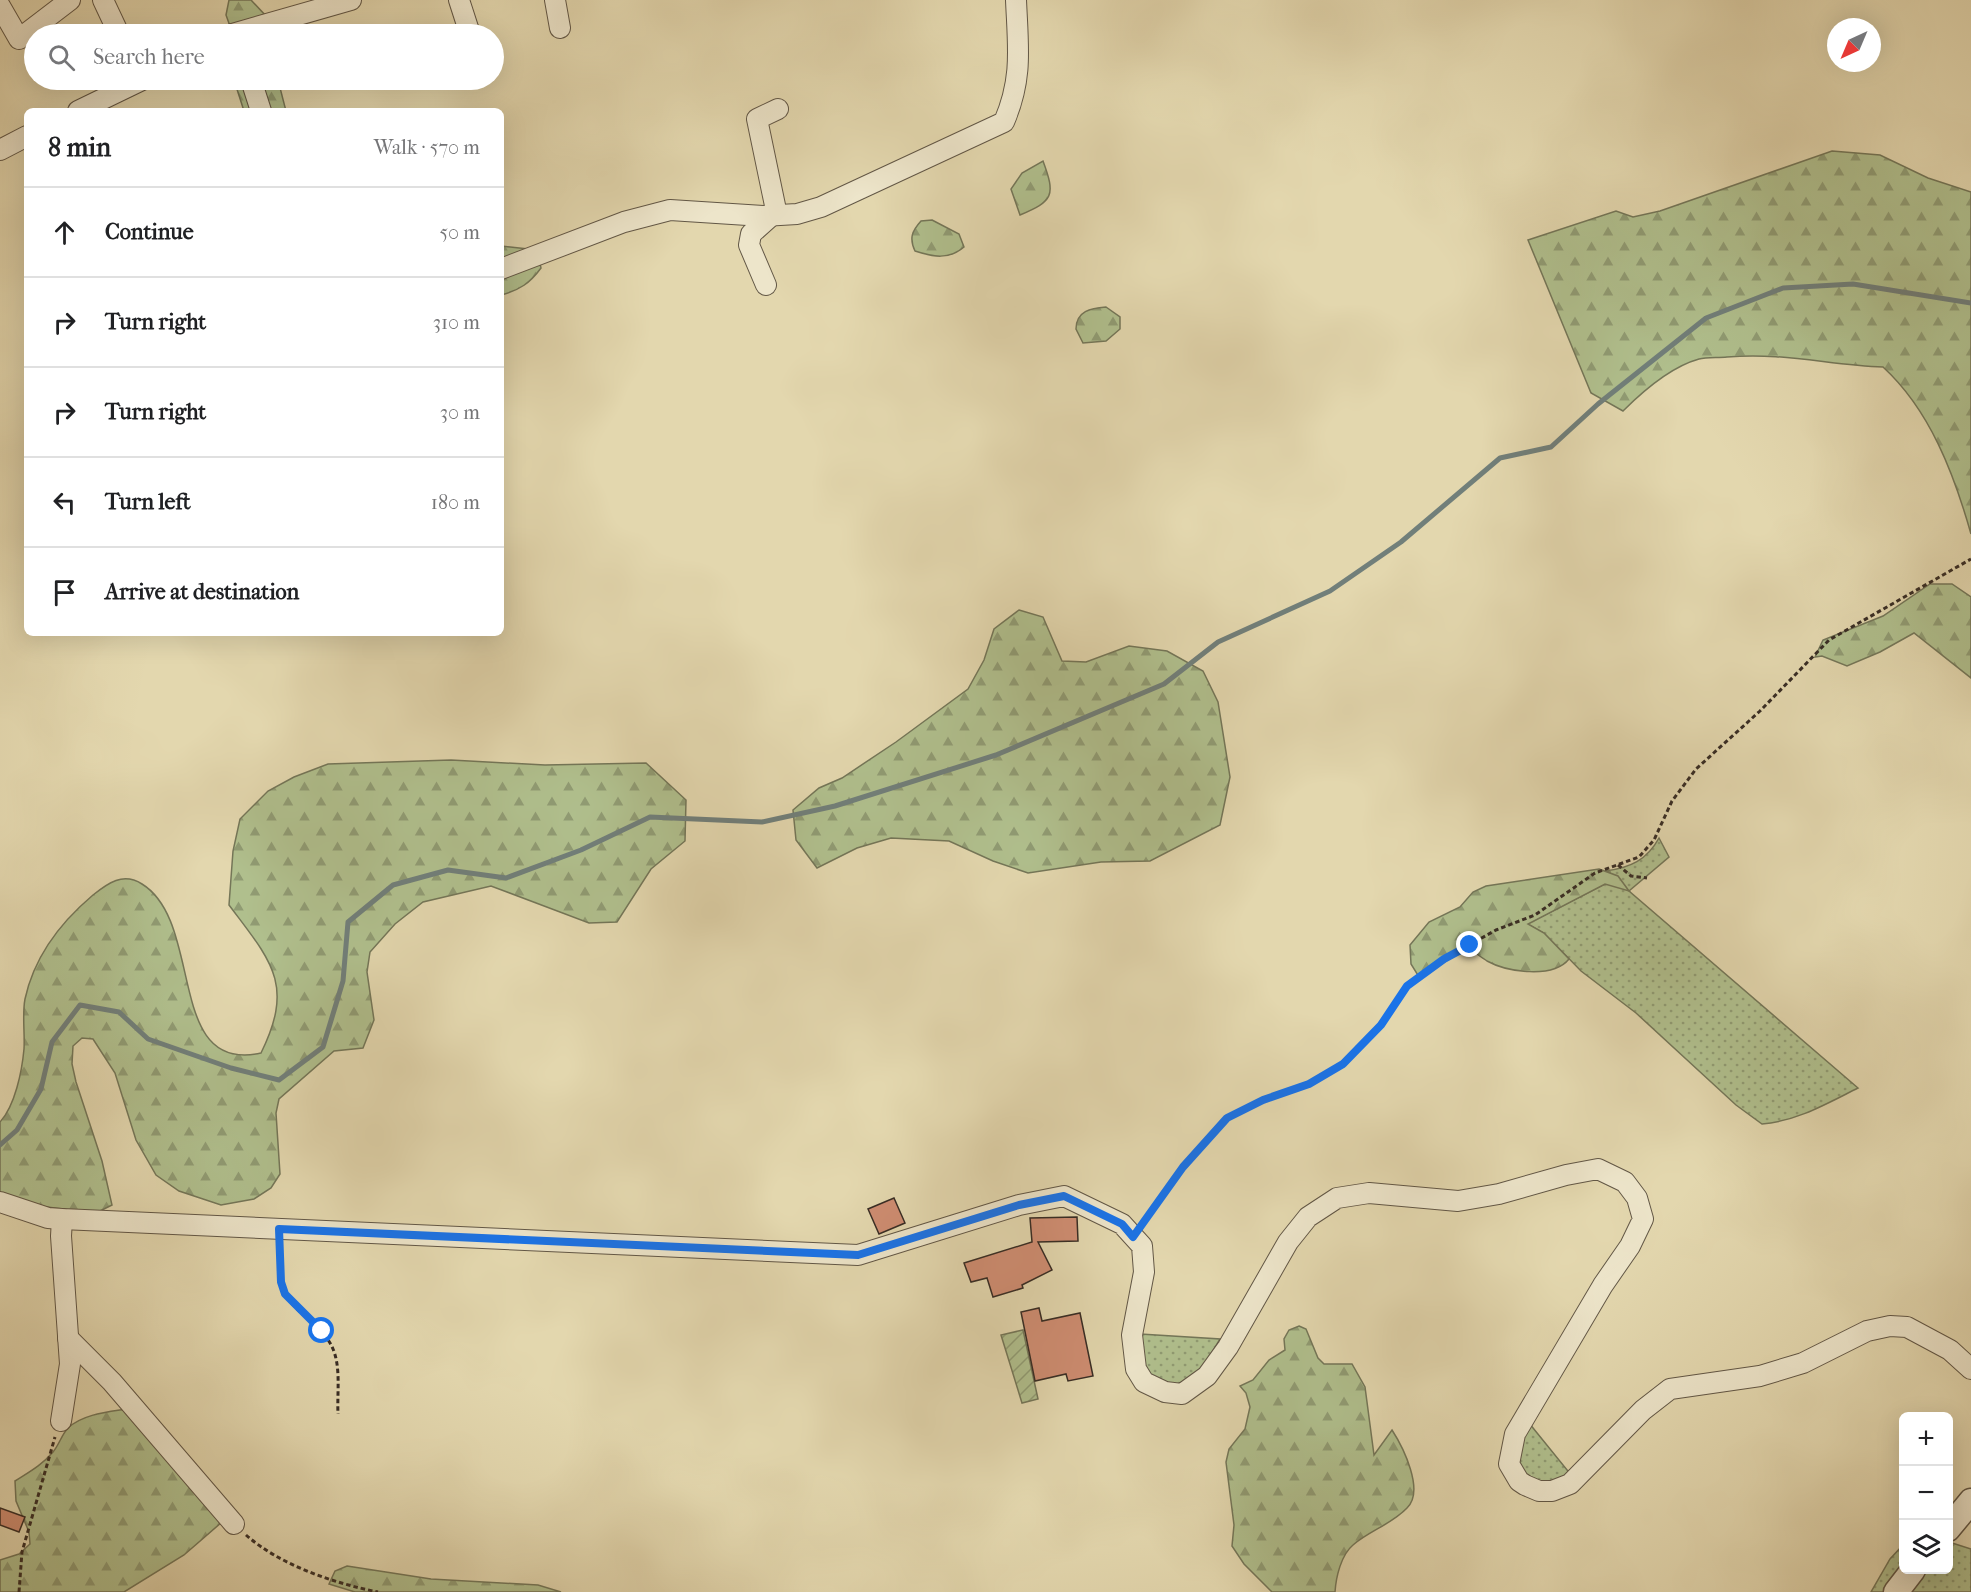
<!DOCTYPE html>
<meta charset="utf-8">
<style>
body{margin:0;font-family:"IM FELL French Canon",serif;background:#f6f6f6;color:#202124}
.controls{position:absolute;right:18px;bottom:18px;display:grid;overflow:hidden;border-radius:9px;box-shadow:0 6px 24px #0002}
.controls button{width:54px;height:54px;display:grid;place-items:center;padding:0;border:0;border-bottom:2px solid #e0e0e0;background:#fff;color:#202124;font:30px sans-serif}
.compass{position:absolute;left:1827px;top:18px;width:54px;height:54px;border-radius:50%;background:#fff;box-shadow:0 6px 24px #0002;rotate:224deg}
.stop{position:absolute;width:18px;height:18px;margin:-14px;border:4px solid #1a73e8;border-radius:50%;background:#fff}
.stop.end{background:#1a73e8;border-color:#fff;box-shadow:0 2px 6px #0008}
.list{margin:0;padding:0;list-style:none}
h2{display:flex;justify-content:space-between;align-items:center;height:78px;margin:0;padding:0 24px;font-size:26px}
h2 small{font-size:20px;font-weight:400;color:#757577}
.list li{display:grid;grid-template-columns:39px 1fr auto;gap:18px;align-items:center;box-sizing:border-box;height:90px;padding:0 24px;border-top:2px solid #e0e0e0}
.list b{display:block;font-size:22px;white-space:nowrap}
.list em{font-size:20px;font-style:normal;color:#757577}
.icon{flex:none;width:33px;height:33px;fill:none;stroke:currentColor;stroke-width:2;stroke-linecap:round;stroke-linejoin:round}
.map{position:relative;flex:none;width:1971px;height:1592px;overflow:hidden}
.search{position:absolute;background:#fff;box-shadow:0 6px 24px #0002;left:24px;top:24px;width:480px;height:66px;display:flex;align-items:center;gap:15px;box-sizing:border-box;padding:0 21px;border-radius:33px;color:#757577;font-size:22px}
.panel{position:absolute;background:#fff;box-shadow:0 6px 24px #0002;left:24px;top:108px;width:480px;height:528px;border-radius:9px}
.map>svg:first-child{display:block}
.grass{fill:url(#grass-dots);stroke:#747658;stroke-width:1.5}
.forest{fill:url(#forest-firs);stroke:#747658;stroke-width:1.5}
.garden{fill:url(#garden-furrows);stroke:#747658;stroke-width:1.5}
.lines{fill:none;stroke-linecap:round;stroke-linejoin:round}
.stream{stroke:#717f7a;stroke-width:5}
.building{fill:#cf8d72;stroke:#372c24;stroke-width:1.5}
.minor-casing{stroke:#625746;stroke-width:22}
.tertiary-casing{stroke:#625746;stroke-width:27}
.path{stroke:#372c24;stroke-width:3;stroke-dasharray:4.5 3;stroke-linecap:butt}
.minor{stroke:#ede5ca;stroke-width:20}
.tertiary{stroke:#ede5ca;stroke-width:24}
.route{stroke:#1a73e8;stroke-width:8}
</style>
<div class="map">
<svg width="1971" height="1592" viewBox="0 0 1971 1592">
<defs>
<pattern id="grass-dots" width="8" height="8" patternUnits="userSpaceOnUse" patternTransform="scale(1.5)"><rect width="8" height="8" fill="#b0bf8d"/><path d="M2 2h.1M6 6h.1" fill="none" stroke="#909b73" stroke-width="1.8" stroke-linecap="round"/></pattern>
<pattern id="forest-firs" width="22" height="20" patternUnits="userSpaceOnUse" patternTransform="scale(1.5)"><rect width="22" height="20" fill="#b0bf8d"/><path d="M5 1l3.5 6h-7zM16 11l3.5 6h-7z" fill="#909b73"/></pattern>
<pattern id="garden-furrows" width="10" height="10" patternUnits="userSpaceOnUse" patternTransform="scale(1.5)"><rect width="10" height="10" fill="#b0bf8d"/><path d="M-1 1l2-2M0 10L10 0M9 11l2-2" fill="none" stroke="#909b73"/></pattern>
</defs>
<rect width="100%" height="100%" fill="#e3d7ae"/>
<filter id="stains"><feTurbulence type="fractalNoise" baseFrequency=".00333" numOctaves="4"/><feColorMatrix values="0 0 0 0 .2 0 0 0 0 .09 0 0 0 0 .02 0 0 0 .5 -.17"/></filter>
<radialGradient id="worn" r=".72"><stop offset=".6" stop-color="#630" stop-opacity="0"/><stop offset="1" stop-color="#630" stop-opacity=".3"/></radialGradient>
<!-- grass -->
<g class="grass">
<path d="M1659 838 1669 857 1629 891 1858 1088C1826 1104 1797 1121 1762 1124L1736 1105 1636 1013 1581 971 1544 933 1527 924 1605 884 1610 872 1605 871C1630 868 1647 860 1659 838Z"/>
<path d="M1140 1334 1220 1339 1200 1373 1190 1383 1165 1386 1145 1373Z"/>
<path d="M1529 1423 1572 1476 1550 1483 1530 1479 1519 1465 1520 1443Z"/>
<path d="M1949 1542 1971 1549V1592H1903L1921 1570H1948Z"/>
<path d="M1903 1545V1564L1883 1592H1871L1890 1559Z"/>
</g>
<!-- forest -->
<g class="forest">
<path d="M229 0H251L266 16 272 34H229L231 29 226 15Z"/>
<path d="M234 80H278L286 111H244Z"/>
<path d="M1832 151 1880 155 1928 178 1971 192V534C1954 474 1930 410 1883 367 1829 365 1782 352 1727 357 1718 358 1707 357 1699 359 1670 367 1643 391 1623 411L1591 393 1528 240 1616 211 1633 217 1660 211Z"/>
<path d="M1043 161C1056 196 1053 201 1020 215L1011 189 1022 173Z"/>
<path d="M932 220 959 234 964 247C949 260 933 257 915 251 909 238 912 231 921 221Z"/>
<path d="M501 246 537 250 541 268C530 283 520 290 501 295Z"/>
<path d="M1106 307 1120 317V329L1106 341 1083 343 1076 329C1076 311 1091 308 1106 307Z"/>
<path d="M1930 584H1952L1971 597V678L1914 633 1880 652 1847 666 1822 656 1815 657 1823 640 1883 616Z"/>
<path d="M1019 610 1043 617 1062 661 1086 662 1129 646 1167 651 1203 671 1218 702 1230 777 1220 825 1150 861 1101 862 1028 873 993 861 949 841 891 838 857 848 817 868 796 840 793 810 819 788 842 778 896 742 968 689 984 660 994 629Z"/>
<path d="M451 760 545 765 646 763 686 800 685 841 651 869 617 922 589 923 491 886 423 902 395 924 370 952 367 972 374 1020 363 1048 334 1051 279 1099 276 1113 280 1174 271 1188 254 1199 221 1205 179 1191 156 1175 136 1140 115 1073 93 1039 82 1038 73 1046 72 1064 76 1082 102 1161 112 1205 96 1213 14 1203 0 1199V1122C15 1106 22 1071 24 1049 25 1033 22 1015 25 999 34 957 61 922 93 895 108 883 123 872 142 884 205 923 165 1074 261 1053 295 984 271 961 229 905L233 851 240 819 268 791 294 777 328 764Z"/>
<path d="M1599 869 1618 876 1629 891 1605 884 1528 924 1544 933 1569 959C1553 979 1507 972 1487 961 1481 957 1474 952 1468 948L1419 977 1411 964 1410 945 1429 922 1460 907 1473 892 1486 886Z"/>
<path d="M1299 1326 1306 1329 1318 1358 1324 1364H1352L1365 1387 1374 1455 1392 1430C1403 1447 1425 1491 1407 1508 1392 1524 1369 1531 1353 1545 1341 1555 1336 1577 1335 1592H1272L1244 1564 1232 1546 1234 1525 1226 1462 1229 1449 1245 1429 1250 1407 1246 1393 1240 1386 1253 1380 1269 1360 1285 1350 1284 1339 1289 1330Z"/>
<path d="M127 1409 222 1522 184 1555 124 1592H0V1560L19 1554 30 1544 29 1532 16 1501 15 1481C29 1472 42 1465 53 1452 59 1445 62 1434 68 1428 83 1414 108 1412 127 1409Z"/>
<path d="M347 1566 431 1579 538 1585 561 1592H355L329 1584 335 1571Z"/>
</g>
<!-- garden -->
<path class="garden" d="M1023 1330 1038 1399 1022 1403 1001 1335Z"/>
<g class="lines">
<!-- stream -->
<path class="stream" d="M0 1145 17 1130 41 1089 52 1042 80 1005 119 1012 148 1039 231 1068 279 1080 323 1047 343 981 348 922 393 885 448 870 506 878 581 850 650 817 762 822 835 806 996 755 1164 684 1218 642 1330 591 1401 542 1500 458 1551 447 1598 404 1706 318 1783 288 1853 284 1971 303"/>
</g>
<!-- building -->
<g class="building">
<path d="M894 1198 905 1223 879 1234 868 1209Z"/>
<path d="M1077 1217 1078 1241 1038 1242 1052 1270 1022 1285 1023 1288 993 1297 987 1278 971 1282 964 1263 1032 1242 1030 1218Z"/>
<path d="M1039 1308 1042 1321 1080 1313 1093 1376 1068 1381 1066 1374 1035 1381 1021 1312Z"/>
<path d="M0 1508 25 1517 19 1532 0 1525Z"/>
</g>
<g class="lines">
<!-- minor casing -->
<g class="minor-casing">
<g id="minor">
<path d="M103 0 119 34"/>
<path d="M459 0 470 34"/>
<path d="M555 0 560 28"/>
<path d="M0 6 19 39 70 0"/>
<path d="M232 34 351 0"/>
<path d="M251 80 261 111"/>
<path d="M78 111 142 80"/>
<path d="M0 150 27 136"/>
<path d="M777 215 757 119 778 109"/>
<path d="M501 269 624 222 670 210 763 216 797 214 821 207 1004 122C1023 78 1018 47 1016 0"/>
<path d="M766 285 749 245 751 234 771 216"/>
<path d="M0 1202 48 1218 62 1219 858 1255 1019 1205 1064 1196 1122 1224 1142 1246 1144 1272 1132 1335 1136 1369 1144 1382 1165 1392 1182 1394 1207 1376 1228 1347 1288 1242 1308 1217 1337 1198 1369 1193 1458 1201 1499 1194 1566 1175 1598 1169 1625 1182 1637 1198 1643 1219 1630 1246 1603 1285 1515 1434 1509 1464 1519 1481 1525 1485 1539 1491H1552L1570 1484 1643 1410 1670 1389 1760 1376 1803 1363 1867 1331 1890 1326 1907 1327 1950 1350 1971 1369"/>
<path d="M68 1338 112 1382 234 1524"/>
<path d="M61 1421 70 1364 61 1236 62 1219"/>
</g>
</g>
<!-- tertiary casing -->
<g class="tertiary-casing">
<g id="tertiary">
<path d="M1948 1529 1971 1501"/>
<path d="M1896 1592 1913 1570"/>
</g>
</g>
<!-- path -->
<g class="path">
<path d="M1618 865 1631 876 1647 878"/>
<path d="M1145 1221 1183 1167 1227 1118 1263 1100 1309 1084 1343 1064 1381 1025 1407 986 1444 959 1496 930 1535 915 1595 873 1639 857 1654 840 1672 801 1696 769 1760 711 1829 640 1971 559"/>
<path d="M280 1246C280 1261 278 1279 284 1292 295 1314 323 1325 333 1349 341 1368 337 1393 338 1414"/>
<path d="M246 1535C280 1565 333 1583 378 1592"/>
<path d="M19 1592 22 1552 55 1437"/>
</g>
<!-- minor -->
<use href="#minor" class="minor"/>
<!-- tertiary -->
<use href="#tertiary" class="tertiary"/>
</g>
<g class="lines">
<!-- route -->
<path class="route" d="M322 1331 285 1294 281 1282 279 1229 858 1255 1019 1205 1064 1196 1122 1224 1133 1237 1183 1167 1227 1118 1263 1100 1309 1084 1343 1064 1381 1025 1407 986 1444 959 1470 945"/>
</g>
<rect width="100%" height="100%" filter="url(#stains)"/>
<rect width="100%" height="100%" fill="url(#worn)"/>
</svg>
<div class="controls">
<button>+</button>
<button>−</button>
<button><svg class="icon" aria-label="layers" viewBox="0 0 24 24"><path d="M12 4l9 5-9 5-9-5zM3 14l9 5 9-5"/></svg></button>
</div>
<svg class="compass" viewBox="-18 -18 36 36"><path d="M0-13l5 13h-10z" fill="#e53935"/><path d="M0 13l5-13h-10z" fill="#757577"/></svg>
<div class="stop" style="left:322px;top:1331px"></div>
<div class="stop end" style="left:1470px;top:945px"></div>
<div class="search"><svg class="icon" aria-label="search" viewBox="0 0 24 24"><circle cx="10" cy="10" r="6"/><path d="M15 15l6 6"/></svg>Search here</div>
<section class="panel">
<h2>8 min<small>Walk · 570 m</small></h2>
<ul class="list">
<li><svg class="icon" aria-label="ahead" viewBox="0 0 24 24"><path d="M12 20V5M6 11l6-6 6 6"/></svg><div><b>Continue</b></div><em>50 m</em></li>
<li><svg class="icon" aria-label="right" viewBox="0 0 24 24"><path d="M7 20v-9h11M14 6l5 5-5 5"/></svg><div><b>Turn right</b></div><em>310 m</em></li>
<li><svg class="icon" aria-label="right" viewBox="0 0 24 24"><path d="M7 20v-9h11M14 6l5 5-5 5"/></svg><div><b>Turn right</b></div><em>30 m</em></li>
<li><svg class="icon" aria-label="left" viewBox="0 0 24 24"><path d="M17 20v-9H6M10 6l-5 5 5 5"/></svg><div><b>Turn left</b></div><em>180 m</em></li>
<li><svg class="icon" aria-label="arrive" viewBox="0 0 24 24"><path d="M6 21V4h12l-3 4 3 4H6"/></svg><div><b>Arrive at destination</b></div></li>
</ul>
</section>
</div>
